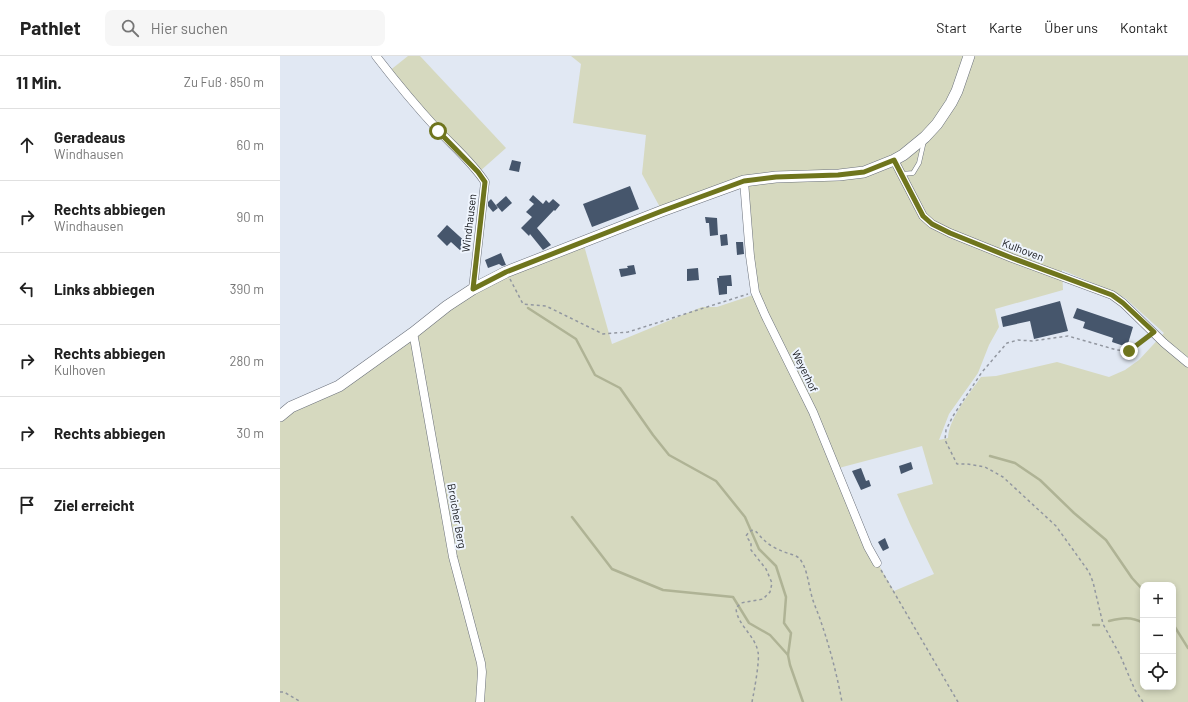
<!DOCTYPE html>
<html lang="de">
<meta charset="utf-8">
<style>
body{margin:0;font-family:Barlow,sans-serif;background:#f6f6f6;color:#222}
.controls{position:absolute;right:12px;bottom:12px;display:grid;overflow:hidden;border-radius:8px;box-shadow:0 2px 6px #0003}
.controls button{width:36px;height:36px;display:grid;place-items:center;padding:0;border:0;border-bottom:1px solid #e0e0e0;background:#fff;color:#222;font:20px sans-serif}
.stop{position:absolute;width:12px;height:12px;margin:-9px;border:3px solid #6f751d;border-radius:50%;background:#fff}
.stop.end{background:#6f751d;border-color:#fff;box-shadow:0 1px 4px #0008}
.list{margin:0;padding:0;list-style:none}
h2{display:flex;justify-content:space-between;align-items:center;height:52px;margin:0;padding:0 16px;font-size:17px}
h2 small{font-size:13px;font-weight:400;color:#767676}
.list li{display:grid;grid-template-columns:26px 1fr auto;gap:12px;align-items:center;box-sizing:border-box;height:72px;padding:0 16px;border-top:1px solid #e0e0e0}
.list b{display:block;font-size:15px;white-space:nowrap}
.list p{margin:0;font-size:13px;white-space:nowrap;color:#767676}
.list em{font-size:13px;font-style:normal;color:#767676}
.icon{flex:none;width:22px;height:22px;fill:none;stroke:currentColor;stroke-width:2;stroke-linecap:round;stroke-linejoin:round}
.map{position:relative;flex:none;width:908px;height:646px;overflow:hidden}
header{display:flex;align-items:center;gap:24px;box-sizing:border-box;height:56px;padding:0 20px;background:#fff;border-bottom:1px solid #e0e0e0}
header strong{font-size:19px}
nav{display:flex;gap:22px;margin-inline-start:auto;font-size:14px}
.search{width:280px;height:36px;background:#f6f6f6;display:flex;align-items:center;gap:10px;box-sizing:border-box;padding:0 14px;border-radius:8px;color:#767676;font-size:15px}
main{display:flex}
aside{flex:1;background:#fff}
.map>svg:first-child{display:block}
.green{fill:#d6d9bf;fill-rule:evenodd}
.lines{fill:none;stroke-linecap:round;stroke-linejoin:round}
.stream{stroke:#afb395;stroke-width:2.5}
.building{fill:#46566c}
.lane-casing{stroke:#6b717b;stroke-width:5}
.street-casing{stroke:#6b717b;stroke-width:9}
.secondary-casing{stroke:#6b717b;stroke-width:12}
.path{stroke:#9297a0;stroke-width:1.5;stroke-dasharray:3 3;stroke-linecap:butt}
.lane{stroke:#fff;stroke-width:4}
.street{stroke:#fff;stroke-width:8}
.secondary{stroke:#fff;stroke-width:11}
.route{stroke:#6f751d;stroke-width:5}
.labels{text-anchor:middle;stroke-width:4;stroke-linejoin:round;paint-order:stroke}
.street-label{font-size:11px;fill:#131519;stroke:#eff5fe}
</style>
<header>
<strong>Pathlet</strong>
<div class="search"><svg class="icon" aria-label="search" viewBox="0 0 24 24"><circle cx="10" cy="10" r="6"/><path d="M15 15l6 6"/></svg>Hier suchen</div>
<nav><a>Start</a><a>Karte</a><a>Über uns</a><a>Kontakt</a></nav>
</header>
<main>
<aside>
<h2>11 Min.<small>Zu Fuß · 850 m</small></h2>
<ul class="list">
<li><svg class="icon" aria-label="ahead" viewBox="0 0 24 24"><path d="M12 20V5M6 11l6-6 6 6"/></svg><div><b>Geradeaus</b><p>Windhausen</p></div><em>60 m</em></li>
<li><svg class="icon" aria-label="right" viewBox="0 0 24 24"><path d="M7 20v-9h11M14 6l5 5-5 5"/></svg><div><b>Rechts abbiegen</b><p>Windhausen</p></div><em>90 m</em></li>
<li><svg class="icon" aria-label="left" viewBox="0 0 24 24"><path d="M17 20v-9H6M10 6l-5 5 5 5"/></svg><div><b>Links abbiegen</b></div><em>390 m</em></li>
<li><svg class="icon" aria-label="right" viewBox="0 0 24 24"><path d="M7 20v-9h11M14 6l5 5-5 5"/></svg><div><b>Rechts abbiegen</b><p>Kulhoven</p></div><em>280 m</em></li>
<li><svg class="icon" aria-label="right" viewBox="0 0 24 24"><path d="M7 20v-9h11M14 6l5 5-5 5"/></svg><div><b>Rechts abbiegen</b></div><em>30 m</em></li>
<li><svg class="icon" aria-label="arrive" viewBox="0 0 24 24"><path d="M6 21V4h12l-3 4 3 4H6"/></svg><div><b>Ziel erreicht</b></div></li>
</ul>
</aside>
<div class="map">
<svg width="908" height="646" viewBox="0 0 908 646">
<rect width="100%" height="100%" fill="#e1e8f3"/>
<!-- green -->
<g class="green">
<path d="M128 0H140L226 92 199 116 108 16Z"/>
<path d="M291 0H686L678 33 689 14 693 0H908V646H0V360L11 351 59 330 133 277 167 250 193 233 226 216 303 186 332 288 422 251H437L473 239 464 125 516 120 493 119 457 125 382 155 362 118 366 79 293 67 301 8ZM674 175 706 187 707 196 666 180ZM782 214 822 231 845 242 884 277 859 304 845 314 829 321 777 306 716 320 701 321C690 337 669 362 668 382L659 384 669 358 698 317 709 289 719 271 715 253 783 234ZM642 390 653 428 617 438 630 468 654 518 614 535 588 491 555 413ZM863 529H893V631H863Z"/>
</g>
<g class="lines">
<!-- stream -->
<g class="stream">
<path d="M248 252 296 283 315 319 340 332 373 379 389 399 436 425 465 461 479 493 496 510 506 541 504 567 511 577 508 599"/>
<path d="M710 400 735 407 760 424 794 457 826 484 852 522 863 534"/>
<path d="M292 461 332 513 383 534 453 541 469 567 490 579 508 599 510 609 523 646"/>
<path d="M829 565C841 562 851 560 863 567"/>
<path d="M893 568 908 592"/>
<path d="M813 569H819"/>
</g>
</g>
<!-- building -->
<g class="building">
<path d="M232 104 241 106 239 116 229 114Z"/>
<path d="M350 130 359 153 312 171 303 148Z"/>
<path d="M253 139 263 148 266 144 269 147 273 143 280 149 275 155 274 154 257 172 271 189 263 194 250 178 249 180 241 172 252 161 246 156 254 148 249 144Z"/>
<path d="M226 140 232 147 222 156 216 149Z"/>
<path d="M211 143 218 152 213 156 208 150V146Z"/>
<path d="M425 161 437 162 438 179 430 180 429 167H426Z"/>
<path d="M167 169 189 189 182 196 171 186 167 190 157 180Z"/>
<path d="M447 178 448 189 441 190 440 179Z"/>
<path d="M456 186H463L464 198 457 199Z"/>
<path d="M221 197 226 209 222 210 219 208 208 212 205 204Z"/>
<path d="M354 209 356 218 341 221 339 213 348 212 347 210Z"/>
<path d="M418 212 419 224 407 225V213Z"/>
<path d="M451 219 452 230H447V238L439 239 437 222H439V220Z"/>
<path d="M780 245 788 275 754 283 750 265 723 271 721 261Z"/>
<path d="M797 252 853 271 847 291 832 286 833 282 803 272 805 266 793 262Z"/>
<path d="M631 406 633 413 621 418 619 410Z"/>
<path d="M581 412 586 425 589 424 591 430 581 434 572 415Z"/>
<path d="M605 482 609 492 603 495 598 486Z"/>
</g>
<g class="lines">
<!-- lane casing -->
<g class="lane-casing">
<path id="lane" d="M622 118 633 117 639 107 644 85"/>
</g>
<!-- street casing -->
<g class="street-casing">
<g id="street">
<path d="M96 0C116 26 136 50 158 74 174 91 192 106 205 126L193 233"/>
<path d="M614 104 643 160 652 168 670 177 732 202 832 239 843 247 884 287 908 307"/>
<path d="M464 125 470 200 475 236 485 259 533 356 588 491 597 507"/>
<path d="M133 277 135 287 173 501 201 607 202 616 200 646"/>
</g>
</g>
<!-- secondary casing -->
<g class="secondary-casing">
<path id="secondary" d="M0 360 11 351 59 330 133 277 167 250 193 233 226 216 382 155 464 125 496 121 559 119 584 116 614 104 623 99 645 81 657 68 671 47 677 35 689 0"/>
</g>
<!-- path -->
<g class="path">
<path d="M230 223 243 248 266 250 323 278 348 276 468 238"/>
<path d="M601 514 678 646"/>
<path d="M0 636H4L21 646"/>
<path d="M472 646C474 636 480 604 478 596 475 579 457 569 456 552L461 547 483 543 490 536 492 527 486 513 471 494V487L466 480C474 468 477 478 484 484 489 489 496 493 502 495 508 498 514 498 519 502 527 511 528 526 531 537 533 547 538 556 541 566 550 592 557 619 562 646"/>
<path d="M863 646 855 634 840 599 823 568 813 526 809 516 776 470 723 421 705 411 687 408H677L665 384 666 374 673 360 702 316 727 287 738 284 752 285 788 280 837 294 849 295 867 281"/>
</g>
<!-- lane -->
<use href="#lane" class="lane"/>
<!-- street -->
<use href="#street" class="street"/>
<!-- secondary -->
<use href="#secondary" class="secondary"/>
</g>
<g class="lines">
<!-- route -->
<path class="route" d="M158 75 198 116 205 126 193 233 226 216 382 155 464 125 496 121 558 119 584 116 614 104 643 160 652 168 670 177 732 202 832 239 843 247 874 276 849 295"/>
</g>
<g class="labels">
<!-- street labels -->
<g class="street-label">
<text transform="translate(189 167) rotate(-83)" y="4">Windhausen</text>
<text transform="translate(743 194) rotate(21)" y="4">Kulhoven</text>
<text transform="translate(525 315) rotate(64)" y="4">Weyerhof</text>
<text transform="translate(177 460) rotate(80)" y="4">Broicher Berg</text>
</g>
</g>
</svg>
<div class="controls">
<button>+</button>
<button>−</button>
<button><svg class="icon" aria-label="locate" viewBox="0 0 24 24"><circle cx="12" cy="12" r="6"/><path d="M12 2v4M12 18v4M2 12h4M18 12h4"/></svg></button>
</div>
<div class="stop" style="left:158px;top:75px"></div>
<div class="stop end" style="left:849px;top:295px"></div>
</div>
</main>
